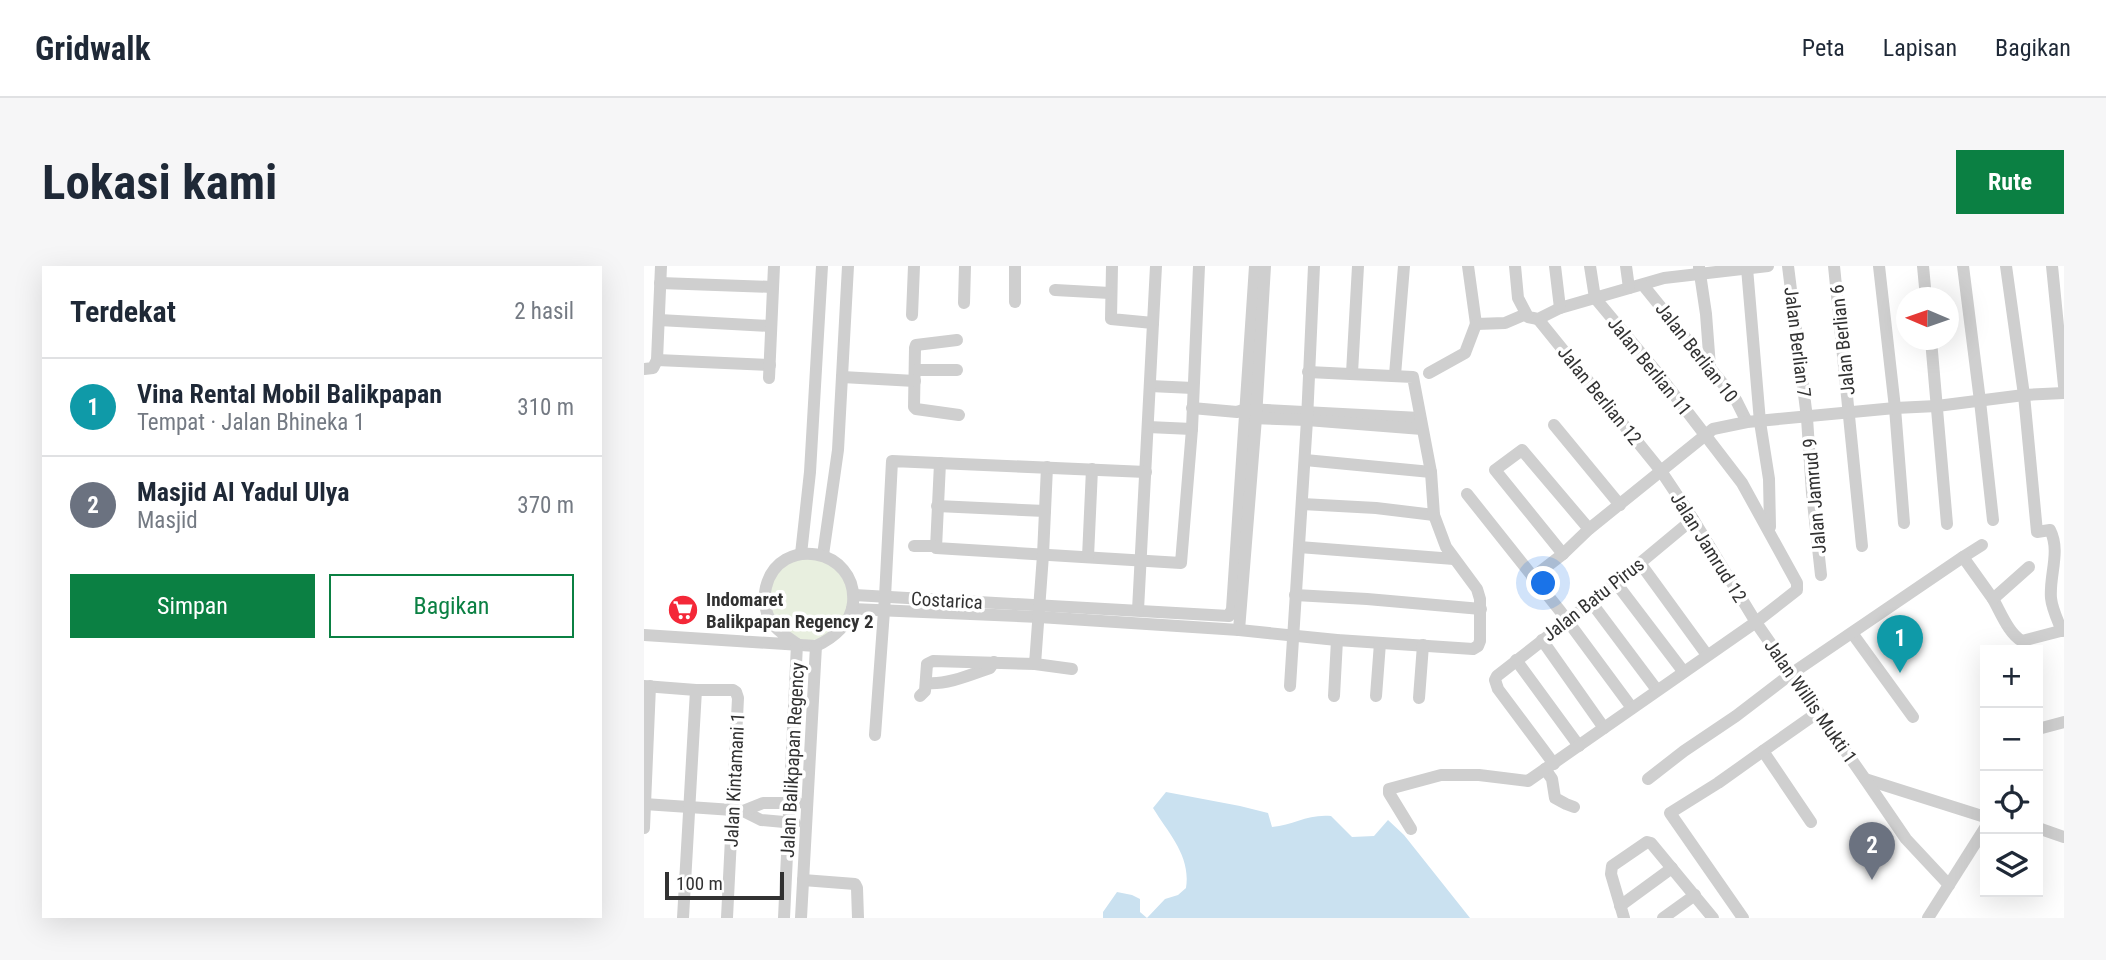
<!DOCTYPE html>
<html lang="id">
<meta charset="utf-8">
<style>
body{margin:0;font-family:"Roboto Condensed",sans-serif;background:#f6f6f7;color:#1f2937}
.controls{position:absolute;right:21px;bottom:21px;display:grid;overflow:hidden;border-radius:0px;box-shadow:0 7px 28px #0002}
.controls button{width:63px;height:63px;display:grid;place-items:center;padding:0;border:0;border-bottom:2px solid #e0e1e3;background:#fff;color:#1f2937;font:35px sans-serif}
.compass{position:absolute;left:1252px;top:21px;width:63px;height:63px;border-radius:50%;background:#fff;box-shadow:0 7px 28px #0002;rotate:272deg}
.scale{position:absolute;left:21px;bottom:18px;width:119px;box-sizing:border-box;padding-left:7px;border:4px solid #323232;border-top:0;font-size:19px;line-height:24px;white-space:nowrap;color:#323232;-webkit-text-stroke:5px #fff;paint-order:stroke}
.you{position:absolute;left:900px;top:318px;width:24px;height:24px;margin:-18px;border:5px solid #fff;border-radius:50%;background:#1a73e8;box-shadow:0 0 0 10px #1a73e833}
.badge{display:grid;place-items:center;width:46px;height:46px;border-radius:50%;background:#0b8043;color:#fff;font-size:23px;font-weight:700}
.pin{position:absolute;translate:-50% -58px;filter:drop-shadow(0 2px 4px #0008)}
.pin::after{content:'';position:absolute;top:37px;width:24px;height:21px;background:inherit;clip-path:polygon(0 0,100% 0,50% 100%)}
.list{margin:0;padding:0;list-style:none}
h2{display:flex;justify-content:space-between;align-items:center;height:91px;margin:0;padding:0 28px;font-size:30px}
h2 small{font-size:23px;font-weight:400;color:#747a83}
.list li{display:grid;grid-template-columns:46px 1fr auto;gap:21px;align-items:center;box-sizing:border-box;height:98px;padding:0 28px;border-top:2px solid #e0e1e3}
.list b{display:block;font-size:26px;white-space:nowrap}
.list p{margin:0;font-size:23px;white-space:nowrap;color:#747a83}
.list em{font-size:23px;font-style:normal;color:#747a83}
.actions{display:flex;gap:14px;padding:21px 28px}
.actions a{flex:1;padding:16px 0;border:2px solid #0b8043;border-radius:0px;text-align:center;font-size:24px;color:#0b8043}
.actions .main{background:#0b8043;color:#fff}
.icon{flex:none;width:38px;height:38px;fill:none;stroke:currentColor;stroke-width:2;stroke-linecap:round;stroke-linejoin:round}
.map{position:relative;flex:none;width:1420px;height:652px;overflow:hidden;border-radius:0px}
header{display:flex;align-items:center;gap:42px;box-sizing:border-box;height:98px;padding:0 35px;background:#fff;border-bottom:2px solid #e0e1e3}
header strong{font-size:33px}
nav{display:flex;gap:38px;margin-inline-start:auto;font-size:24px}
.intro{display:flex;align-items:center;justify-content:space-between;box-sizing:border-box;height:168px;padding:0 42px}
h1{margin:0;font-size:49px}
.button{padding:18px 32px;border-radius:0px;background:#0b8043;color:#fff;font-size:24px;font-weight:700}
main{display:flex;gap:42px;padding:0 42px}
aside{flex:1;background:#fff;border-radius:0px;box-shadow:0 7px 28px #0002}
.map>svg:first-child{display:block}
.green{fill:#e8efdf}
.water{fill:#cae1f0}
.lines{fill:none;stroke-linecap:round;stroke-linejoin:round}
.minor{stroke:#cfcfcf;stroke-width:12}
.labels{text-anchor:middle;stroke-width:7;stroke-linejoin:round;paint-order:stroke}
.street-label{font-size:19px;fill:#323232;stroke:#fff}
.poi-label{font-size:19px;font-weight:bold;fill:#323232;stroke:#fff;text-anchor:start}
</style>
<header>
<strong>Gridwalk</strong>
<nav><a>Peta</a><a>Lapisan</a><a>Bagikan</a></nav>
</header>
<div class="intro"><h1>Lokasi kami</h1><a class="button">Rute</a></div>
<main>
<aside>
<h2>Terdekat<small>2 hasil</small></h2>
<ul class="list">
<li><span class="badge" style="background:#0f9aa8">1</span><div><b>Vina Rental Mobil Balikpapan</b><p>Tempat · Jalan Bhineka 1</p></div><em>310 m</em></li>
<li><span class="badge" style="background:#6b7280">2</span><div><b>Masjid Al Yadul Ulya</b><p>Masjid</p></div><em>370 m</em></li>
</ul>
<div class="actions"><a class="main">Simpan</a><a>Bagikan</a></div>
</aside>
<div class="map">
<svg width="1420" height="652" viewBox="0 0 1420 652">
<rect width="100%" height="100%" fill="#fff"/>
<!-- green -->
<path class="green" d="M158 290 187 296 206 323C205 330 206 343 203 350 201 354 195 359 192 362 152 402 101 333 134 305 141 299 150 295 158 290Z"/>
<!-- water -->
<path class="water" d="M522 526 596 540 624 547 628 561C650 559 663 548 687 550L708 571 730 570 744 554 760 569 826 652H459V646L473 626 488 629 496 633V646L503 652 521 633 534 629 542 622C547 590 525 568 509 542Z"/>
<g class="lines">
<!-- minor -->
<g class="minor">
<path d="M468 0 467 53 509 57"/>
<path d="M824 0 832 58 861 57 882 48"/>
<path d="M871 0 874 32 884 51 894 53 916 42 1020 12 1124 0"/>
<path d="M911 0 916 42"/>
<path d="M982 0 985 22"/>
<path d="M1144 0 1163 152 1168 227 1177 309"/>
<path d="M1190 0 1218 280"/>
<path d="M1235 0 1251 142 1260 257"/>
<path d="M1279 0 1282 32"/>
<path d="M1319 0 1336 135 1349 254"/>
<path d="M1362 0 1380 129 1393 266 1406 264C1417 285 1405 310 1407 332 1408 343 1414 355 1418 365"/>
<path d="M1408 0 1420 120"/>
<path d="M1055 1 1062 48 1066 101"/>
<path d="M1103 2 1116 156 1125 213 1126 261"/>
<path d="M16 17 129 21"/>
<path d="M999 19 1092 134 1103 156"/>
<path d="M411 24 466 27"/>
<path d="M371 36V0"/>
<path d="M320 37 321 0"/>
<path d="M268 49 270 0"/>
<path d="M894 53 1017 205 1049 253 1113 358 1221 513 1341 551"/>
<path d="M15 54 126 60"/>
<path d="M313 74 272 79 271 82 270 141 272 143 315 149"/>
<path d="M1287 74 1303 258"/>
<path d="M13 94 126 99"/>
<path d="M0 103 9 102 13 94 17 0"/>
<path d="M271 104H313"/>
<path d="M708 107 714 0"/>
<path d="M785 107 821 87 832 58"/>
<path d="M751 109 760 0"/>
<path d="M198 111 271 115"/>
<path d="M125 112 130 0"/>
<path d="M506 120 549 122"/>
<path d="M548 142 593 146 602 143 776 152"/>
<path d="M607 152 663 154 778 163"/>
<path d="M910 159 976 239"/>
<path d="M504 161 548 163"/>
<path d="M661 194 787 206"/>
<path d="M296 197 292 282 537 297 548 163 555 0"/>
<path d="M823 228 917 346 988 442"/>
<path d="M658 238 732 242 790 249"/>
<path d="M293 240 401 245"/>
<path d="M270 280H291"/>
<path d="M655 281 810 293"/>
<path d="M157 288 166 206 178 0"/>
<path d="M919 288 851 204 878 184 945 263"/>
<path d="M179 289 194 184 204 0"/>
<path d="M444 291 448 203"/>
<path d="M1319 291 1338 279"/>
<path d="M996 297 1063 389"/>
<path d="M888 312 919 288 945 263 1069 163 1103 156 1251 142 1293 140 1380 129 1420 127"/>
<path d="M972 317 1039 405"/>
<path d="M210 329 585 350 588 343 611 0"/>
<path d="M651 329 723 333 837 343"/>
<path d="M1349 333C1357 347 1365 368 1378 375L1420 364"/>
<path d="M947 336 1013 424"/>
<path d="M208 343 395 351 595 364 693 374 829 383 834 380 836 375V333L833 323 802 281 790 249 787 206 769 111 664 106"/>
<path d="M494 344 512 0"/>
<path d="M595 364 612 152 621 0"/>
<path d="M1208 367 1269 451"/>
<path d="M0 369 172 380C190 372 207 357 209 337 214 282 135 268 122 321 119 333 121 347 128 357 134 366 144 371 153 378"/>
<path d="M898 374 960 462"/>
<path d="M872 394 935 480"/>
<path d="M391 398 428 403"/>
<path d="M282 417C303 419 326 409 346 402L350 396"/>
<path d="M0 420 52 424H89L92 426 94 432 83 652"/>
<path d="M646 420 663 154 670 0"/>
<path d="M276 430 281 425 283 398 289 395 391 398 399 289 403 201"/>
<path d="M690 430 693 374"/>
<path d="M732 430 736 377"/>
<path d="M775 432 779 379"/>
<path d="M1394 463 1420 456"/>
<path d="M231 469 241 331 248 195 502 206"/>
<path d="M910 498 854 423 851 414 853 410 972 317 1049 253"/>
<path d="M901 503 908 513 911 532 922 538 930 541"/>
<path d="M1004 513 1040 485 1092 450 1147 408 1319 291 1349 333 1385 301"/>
<path d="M1221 513 1262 573 1305 619"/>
<path d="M0 538 89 544 99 545 117 554 151 557"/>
<path d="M99 545 119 537H154"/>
<path d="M1167 556 1119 485 1173 447"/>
<path d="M0 562 6 420"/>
<path d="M1394 562 1420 571"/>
<path d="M767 563 745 527V523L797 509H835L884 515 1112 356 1153 324V317L1098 217 1012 105 951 32 946 0"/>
<path d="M159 614 211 618 213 622 214 652"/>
<path d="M976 640 1028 602"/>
<path d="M39 652 52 424"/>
<path d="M140 652 153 378"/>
<path d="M157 652 172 380"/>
<path d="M980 652 967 608 968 600 1003 576 1007 577 1069 652"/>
<path d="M1019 652 1051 629"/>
<path d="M1099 652 1026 547 1074 517 1119 485"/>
<path d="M1284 652 1341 562"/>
</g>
</g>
<!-- icons -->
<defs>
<g id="supermarket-disc" transform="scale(1.575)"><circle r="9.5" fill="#f42838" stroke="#fff"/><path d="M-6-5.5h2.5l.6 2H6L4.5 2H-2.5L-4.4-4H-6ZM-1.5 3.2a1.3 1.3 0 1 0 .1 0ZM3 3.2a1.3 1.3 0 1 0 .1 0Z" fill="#fff"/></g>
</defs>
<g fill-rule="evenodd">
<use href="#supermarket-disc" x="39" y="344"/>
</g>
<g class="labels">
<!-- street labels -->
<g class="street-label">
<text transform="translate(1198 74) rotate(-96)" y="7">Jalan Berlian 6</text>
<text transform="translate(1154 76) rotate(83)" y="7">Jalan Berlian 7</text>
<text transform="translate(1053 86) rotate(52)" y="7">Jalan Berlian 10</text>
<text transform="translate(1006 100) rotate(51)" y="7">Jalan Berlian 11</text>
<text transform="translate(956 129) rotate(51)" y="7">Jalan Berlian 12</text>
<text transform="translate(1170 230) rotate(-95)" y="7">Jalan Jamrud 9</text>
<text transform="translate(1065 281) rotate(58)" y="7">Jalan Jamrud 12</text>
<text transform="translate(949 333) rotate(-38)" y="7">Jalan Batu Pirus</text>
<text transform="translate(303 334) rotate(3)" y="7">Costarica</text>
<text transform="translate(1167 435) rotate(55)" y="7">Jalan Willis Mukti 1</text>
<text transform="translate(148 494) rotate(-87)" y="7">Jalan Balikpapan Regency</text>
<text transform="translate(90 514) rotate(-87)" y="7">Jalan Kintamani 1</text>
</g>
<!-- poi labels -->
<g class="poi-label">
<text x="62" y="340">Indomaret<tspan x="62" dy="22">Balikpapan Regency 2</tspan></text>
</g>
</g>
</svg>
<div class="controls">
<button>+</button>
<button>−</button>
<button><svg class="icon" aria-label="locate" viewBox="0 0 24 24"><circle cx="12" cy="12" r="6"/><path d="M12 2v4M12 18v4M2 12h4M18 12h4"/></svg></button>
<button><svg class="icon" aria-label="layers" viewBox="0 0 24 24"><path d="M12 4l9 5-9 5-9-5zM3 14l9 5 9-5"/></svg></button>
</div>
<svg class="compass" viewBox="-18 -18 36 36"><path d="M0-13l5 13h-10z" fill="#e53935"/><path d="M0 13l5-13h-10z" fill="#747a83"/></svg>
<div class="scale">100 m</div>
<div class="you"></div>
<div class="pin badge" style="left:1256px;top:407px;background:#0f9aa8">1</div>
<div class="pin badge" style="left:1228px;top:614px;background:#6b7280">2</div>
</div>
</main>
